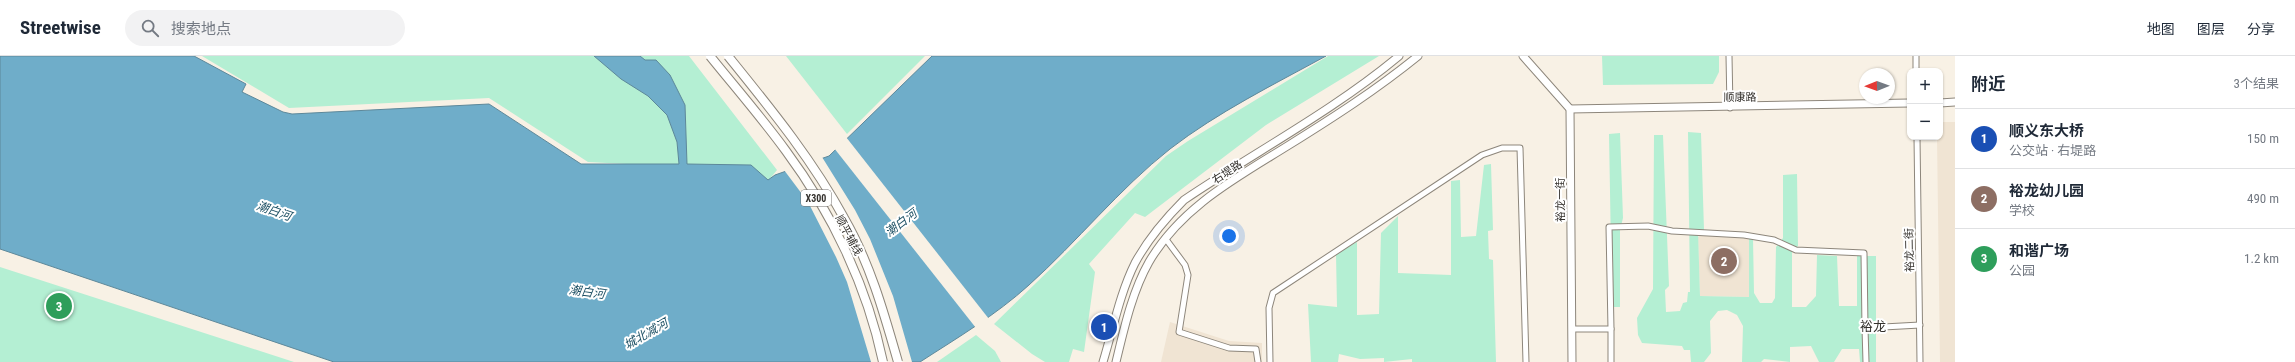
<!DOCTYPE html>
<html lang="zh">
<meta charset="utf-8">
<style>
body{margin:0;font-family:"Roboto Condensed","Noto Sans SC",sans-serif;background:#f2f2f3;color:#1f2937}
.controls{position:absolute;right:12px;top:12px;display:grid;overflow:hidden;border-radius:8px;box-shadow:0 1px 3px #0004}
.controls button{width:36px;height:36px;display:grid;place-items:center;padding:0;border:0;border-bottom:1px solid #e0e1e3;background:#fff;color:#1f2937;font:20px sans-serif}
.compass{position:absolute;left:1859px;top:12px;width:36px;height:36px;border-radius:50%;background:#fff;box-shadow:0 1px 3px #0004;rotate:269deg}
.you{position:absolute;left:1229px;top:180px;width:14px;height:14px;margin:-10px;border:3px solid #fff;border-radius:50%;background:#1a73e8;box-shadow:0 0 0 6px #1a73e833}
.badge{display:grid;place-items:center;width:26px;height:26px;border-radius:50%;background:#603ab2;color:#fff;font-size:13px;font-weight:700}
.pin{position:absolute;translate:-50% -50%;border:2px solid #fff;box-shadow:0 1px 4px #0006}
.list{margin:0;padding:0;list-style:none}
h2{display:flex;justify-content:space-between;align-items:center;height:52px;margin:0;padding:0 16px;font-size:17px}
h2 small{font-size:13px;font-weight:400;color:#747a83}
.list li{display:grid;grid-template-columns:26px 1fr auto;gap:12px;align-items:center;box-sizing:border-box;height:60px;padding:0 16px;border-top:1px solid #e0e1e3}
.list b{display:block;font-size:15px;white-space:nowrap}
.list p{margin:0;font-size:13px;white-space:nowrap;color:#747a83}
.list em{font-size:13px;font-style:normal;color:#747a83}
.icon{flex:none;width:22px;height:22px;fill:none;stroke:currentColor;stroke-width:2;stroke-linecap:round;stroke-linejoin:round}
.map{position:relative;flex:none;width:1955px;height:306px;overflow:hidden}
header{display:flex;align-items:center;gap:24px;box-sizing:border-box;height:56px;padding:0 20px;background:#fff;border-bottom:1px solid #e0e1e3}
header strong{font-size:19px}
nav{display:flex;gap:22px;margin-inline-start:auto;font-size:14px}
.search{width:280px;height:36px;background:#f2f2f3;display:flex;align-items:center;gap:10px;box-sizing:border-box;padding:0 14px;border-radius:22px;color:#747a83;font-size:15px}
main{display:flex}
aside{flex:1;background:#fff}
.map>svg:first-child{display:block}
.built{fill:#f0e4d3}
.green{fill:#b4efd3}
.water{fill:#6fadc9;stroke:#5d889a}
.pier{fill:#f8f1e5}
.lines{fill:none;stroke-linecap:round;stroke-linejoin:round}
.minor-casing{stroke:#8d867b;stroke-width:7}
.tertiary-casing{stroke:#8d867b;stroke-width:9}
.secondary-casing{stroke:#8d867b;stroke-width:9}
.minor{stroke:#fff;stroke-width:5}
.tertiary{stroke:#fff;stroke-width:7}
.secondary{stroke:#fff;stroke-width:7}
.primary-bridge-casing{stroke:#8d867b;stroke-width:10;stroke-linecap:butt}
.primary-bridge{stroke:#fff;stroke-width:8}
.labels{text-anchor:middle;stroke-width:4;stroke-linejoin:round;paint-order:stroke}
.shield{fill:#fff;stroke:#716f6c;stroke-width:1}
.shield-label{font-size:10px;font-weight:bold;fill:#34312d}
.street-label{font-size:11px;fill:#34312d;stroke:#fff}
.water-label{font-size:12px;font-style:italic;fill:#1e5165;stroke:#fff}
.quarter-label{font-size:13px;fill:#34312d;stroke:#fff}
</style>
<header>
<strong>Streetwise</strong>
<div class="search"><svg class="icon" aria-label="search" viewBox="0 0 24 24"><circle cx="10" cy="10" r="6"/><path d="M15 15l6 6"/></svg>搜索地点</div>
<nav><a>地图</a><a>图层</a><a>分享</a></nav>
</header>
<main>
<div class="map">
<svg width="1955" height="306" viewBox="0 0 1955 306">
<rect width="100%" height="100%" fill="#f8f1e5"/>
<!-- built -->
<g class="built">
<path d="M1940 66H1955V306H1940L1937 81H1940Z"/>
<path d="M1703 178 1749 182V241L1700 240 1698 181Z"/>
<path d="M1170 266 1229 285 1262 287V306H1161Z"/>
</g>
<!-- green -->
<g class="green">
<path d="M202 0H689L777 114 768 125 665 110 588 106 489 42 289 52Z"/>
<path d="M786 0H925L847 78Z"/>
<path d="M1328 0H1379L1266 69 1145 161 1135 157 1089 208 1095 216 1084 296 1073 293 1069 306H1045L1032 298 994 268 1166 100 1188 85Z"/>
<path d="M1602 0H1719V16L1713 28 1603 29Z"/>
<path d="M1688 76 1701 77 1704 174H1698L1700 240 1749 241V182H1753L1754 237 1760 247H1772L1775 242 1776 191 1783 182V119L1797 118 1798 190 1792 195V251H1806L1816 240 1817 199 1837 200 1839 250H1857V200H1876V306H1860L1859 293H1842L1834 306H1819L1811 290 1790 291V306L1764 303 1761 306H1742L1743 270 1737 259 1727 254 1718 255 1710 265 1711 297 1704 306H1691L1690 294H1684L1682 290 1642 287 1638 279 1637 262 1653 233 1654 79H1663L1669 230 1665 234 1666 256 1680 255 1683 247 1687 246 1688 236H1690Z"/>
<path d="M1620 77 1623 162 1620 174V251H1612L1609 78Z"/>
<path d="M1491 108 1493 174 1488 175 1489 203 1493 204 1496 306H1412V303L1384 306V302L1360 303 1339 298 1338 306H1311L1308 248 1337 251 1336 198 1357 186V259L1379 258 1381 177 1398 160V217L1451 219V125L1460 124 1461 181 1476 180 1484 109Z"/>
<path d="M0 211 294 306H0Z"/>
<path d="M976 279 995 295 1001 306H937Z"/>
</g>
<!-- water -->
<path class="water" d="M0 0H194L246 28 242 36 283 56 292 58 489 48 581 108H679L677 86 667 59 648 40 621 23 594 0H640L645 4H656L670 19 685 49 687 108 751 109 768 124 775 119 829 100 932 0H1326C1273 29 1218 56 1170 93 1119 133 1077 186 1029 229 996 259 957 282 920 306H334L0 193Z"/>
<!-- pier -->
<g class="pier">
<path d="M846 81 989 263 976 272 834 92Z"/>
<path d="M822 101 855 154 870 183 893 240 912 306H871L847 226 836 201 808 146 784 114Z"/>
</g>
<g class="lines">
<!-- minor casing -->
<g class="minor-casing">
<g id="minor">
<path d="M1729 0 1730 52"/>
<path d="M1916 0V15"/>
<path d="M1917 81 1920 306"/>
<path d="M1165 182 1185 209 1188 219 1179 276 1229 292 1256 293 1258 306"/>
<path d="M1572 273H1611V306"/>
<path d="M1611 273 1609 171 1648 170 1672 175 1744 179 1774 184 1796 194 1864 197 1865 272"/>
<path d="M1270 306 1269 252 1273 237 1482 99 1502 92H1520L1526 306"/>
<path d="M1866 306 1865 272 1920 269"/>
</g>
</g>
<!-- tertiary casing -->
<g class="tertiary-casing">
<g id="tertiary">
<path d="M1523 0 1570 53 1572 306"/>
<path d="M1940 47 1955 46"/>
<path d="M1570 53 1910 47"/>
</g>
</g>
<!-- secondary casing -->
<g class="secondary-casing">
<g id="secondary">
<path d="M1103 306C1113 273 1120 237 1135 207 1148 183 1165 163 1184 144 1255 96 1333 55 1399 0"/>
<path d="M1116 306C1124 273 1132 236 1149 206 1181 151 1236 122 1289 89 1334 61 1376 34 1418 0"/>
</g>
</g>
<!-- minor -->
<use href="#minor" class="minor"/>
<!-- tertiary -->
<use href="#tertiary" class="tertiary"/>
<!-- secondary -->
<use href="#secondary" class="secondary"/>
<!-- primary-bridge casing -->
<g class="primary-bridge-casing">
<g id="primary-bridge">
<path d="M710 0C735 31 762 62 786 95 832 157 867 230 883 306"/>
<path d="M728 0C770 52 812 103 844 162 870 207 884 257 898 306"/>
</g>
</g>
<!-- primary-bridge -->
<use href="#primary-bridge" class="primary-bridge"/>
</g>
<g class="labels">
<!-- shield labels -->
<rect class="shield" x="801" y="134" width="30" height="16" rx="3"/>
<g class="shield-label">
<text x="816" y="146">X300</text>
</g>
<!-- street labels -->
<g class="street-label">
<text transform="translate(1740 41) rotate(-1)" y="4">顺康路</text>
<text transform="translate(1227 116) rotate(-33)" y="4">右堤路</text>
<text transform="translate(1560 144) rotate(-90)" y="4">裕龙一街</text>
<text transform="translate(849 179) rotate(62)" y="4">顺平辅线</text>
<text transform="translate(1909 194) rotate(-91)" y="4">裕龙二街</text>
</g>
<!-- water labels -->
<g class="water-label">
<text transform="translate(274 155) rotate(19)" y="4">潮白河</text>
<text transform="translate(901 167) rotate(-37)" y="4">潮白河</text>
<text transform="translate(587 236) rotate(8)" y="4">潮白河</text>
<text transform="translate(646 278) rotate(-30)" y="4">城北减河</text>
</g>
<!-- quarter labels -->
<g class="quarter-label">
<text x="1873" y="275">裕龙</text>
</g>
</g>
</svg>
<div class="controls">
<button>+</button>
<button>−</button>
</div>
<svg class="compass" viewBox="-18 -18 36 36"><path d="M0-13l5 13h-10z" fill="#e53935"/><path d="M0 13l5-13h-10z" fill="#747a83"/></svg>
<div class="you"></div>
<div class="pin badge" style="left:1104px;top:271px;background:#1a4fb4">1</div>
<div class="pin badge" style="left:1724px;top:205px;background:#8d6e63">2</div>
<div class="pin badge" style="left:59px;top:250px;background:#2e9e5b">3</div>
</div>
<aside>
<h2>附近<small>3个结果</small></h2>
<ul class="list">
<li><span class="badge" style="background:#1a4fb4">1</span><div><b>顺义东大桥</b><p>公交站 · 右堤路</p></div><em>150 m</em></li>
<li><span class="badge" style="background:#8d6e63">2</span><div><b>裕龙幼儿园</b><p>学校</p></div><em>490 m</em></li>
<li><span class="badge" style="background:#2e9e5b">3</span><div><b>和谐广场</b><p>公园</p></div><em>1.2 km</em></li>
</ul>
</aside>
</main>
